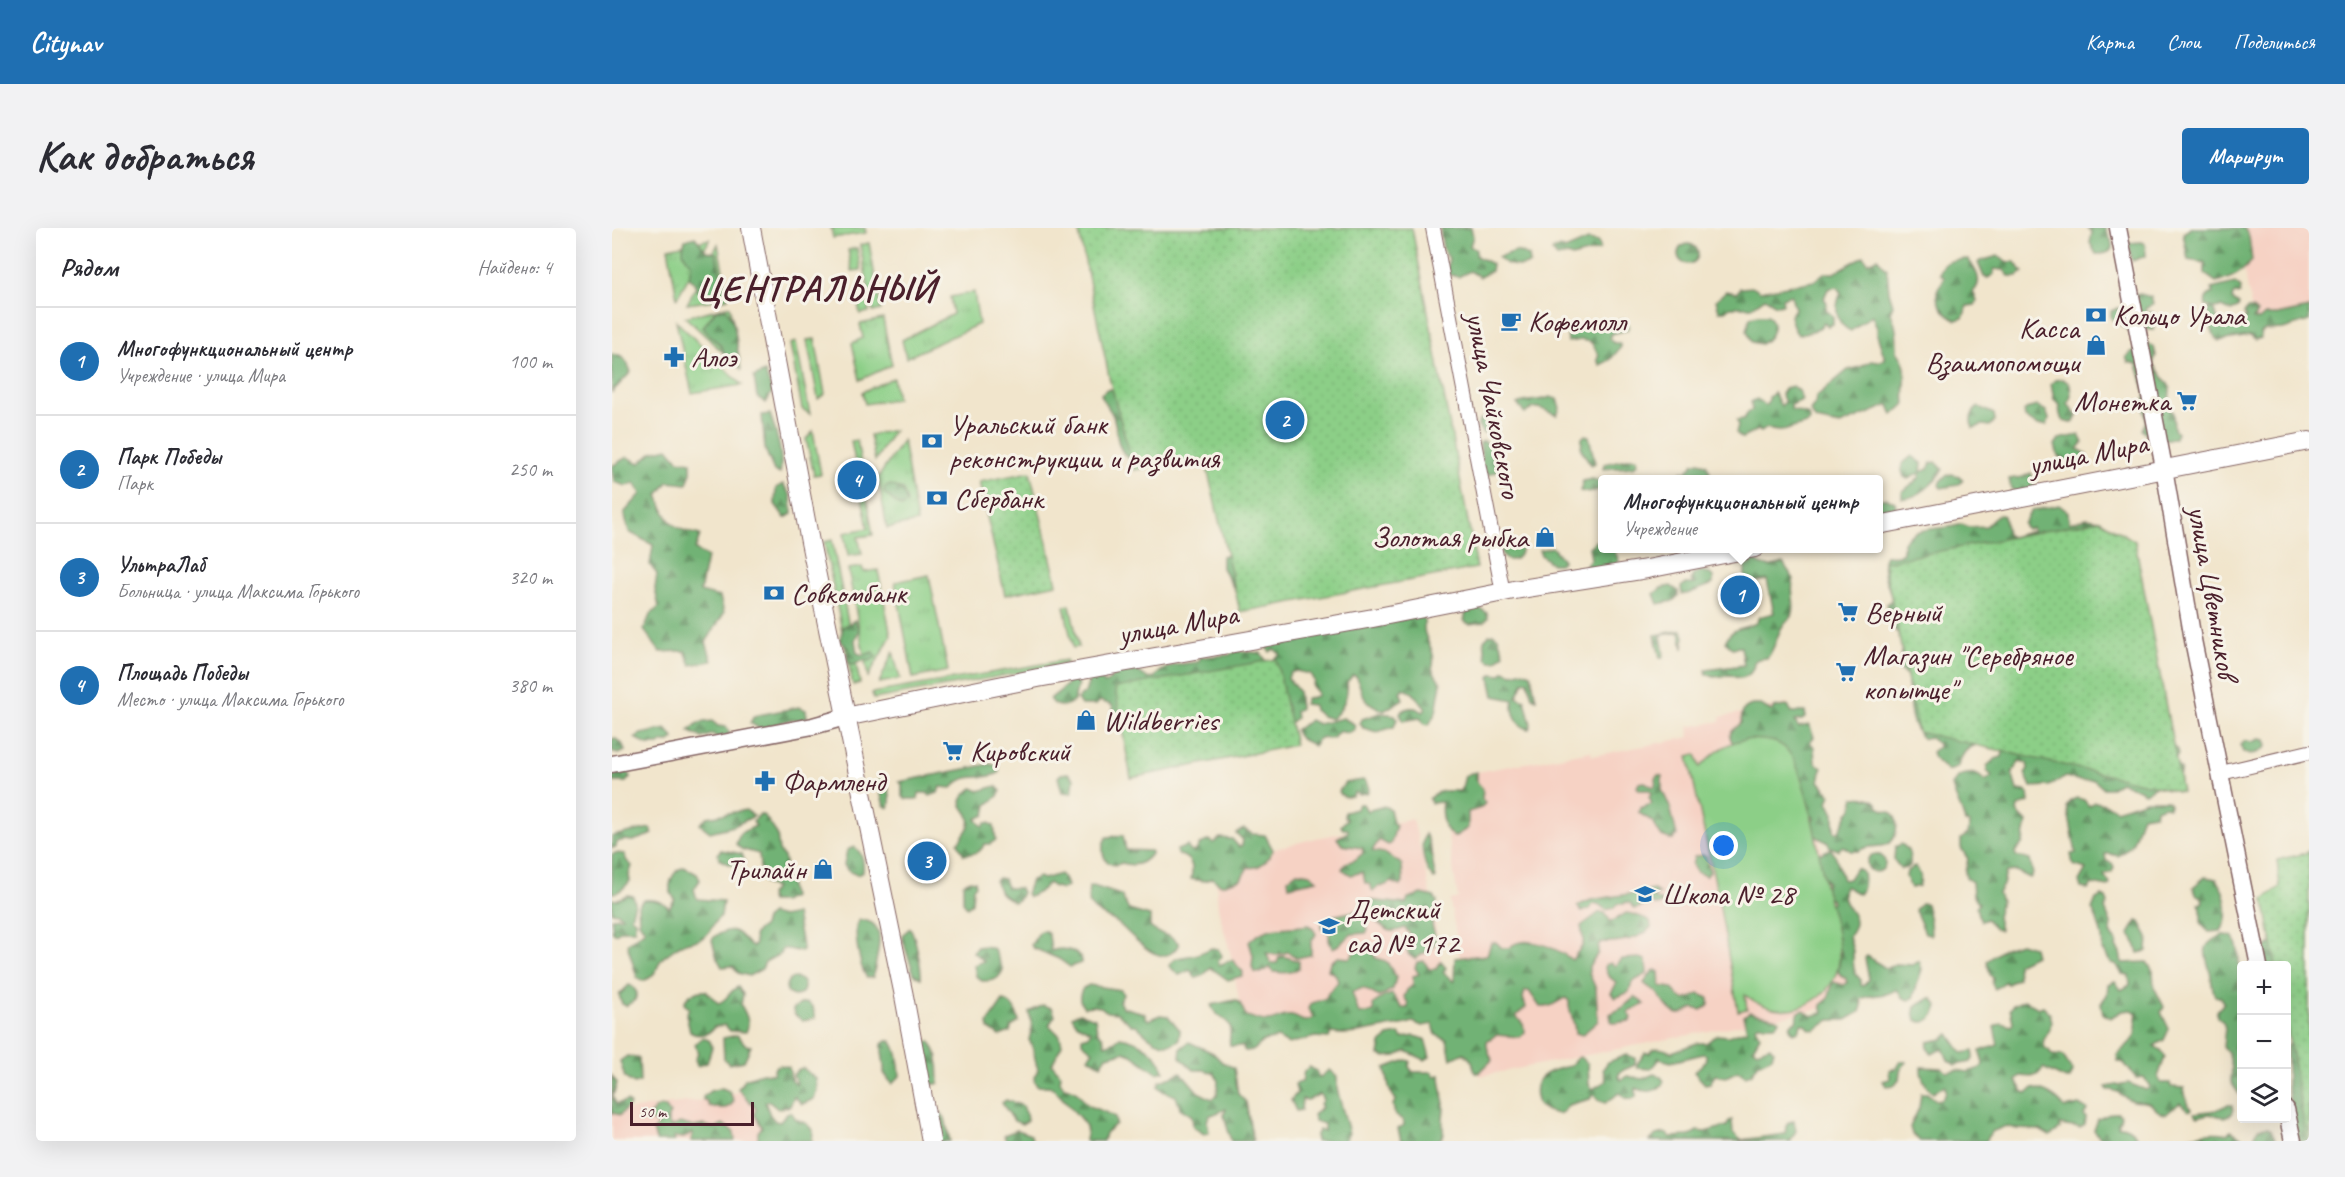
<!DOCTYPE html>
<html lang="ru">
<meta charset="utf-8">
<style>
body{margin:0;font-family:Caveat,sans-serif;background:#f2f2f3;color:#2b2b33}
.controls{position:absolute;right:18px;bottom:18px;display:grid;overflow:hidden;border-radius:6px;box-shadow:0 6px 24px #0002}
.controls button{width:54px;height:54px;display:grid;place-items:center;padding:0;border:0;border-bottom:2px solid #e1e1e2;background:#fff;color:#2b2b33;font:30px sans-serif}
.scale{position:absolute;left:18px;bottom:15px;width:124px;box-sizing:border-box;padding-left:6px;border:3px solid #4a1f2b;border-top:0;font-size:16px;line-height:21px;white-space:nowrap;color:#4a1f2b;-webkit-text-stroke:4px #f7f3e8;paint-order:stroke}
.you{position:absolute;left:1112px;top:618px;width:21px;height:21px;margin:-15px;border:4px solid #fff;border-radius:50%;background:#1a73e8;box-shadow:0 0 0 9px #1a73e833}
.badge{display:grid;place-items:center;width:39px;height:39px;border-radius:50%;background:#1f6fb2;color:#fff;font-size:20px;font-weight:700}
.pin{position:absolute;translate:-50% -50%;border:3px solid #fff;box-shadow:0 2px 6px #0006}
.popup{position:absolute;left:986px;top:247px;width:285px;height:78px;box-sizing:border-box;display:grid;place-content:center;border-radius:6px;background:#fff;filter:drop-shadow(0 2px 4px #0005);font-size:20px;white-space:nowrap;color:#7c7c81}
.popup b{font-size:22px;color:#2b2b33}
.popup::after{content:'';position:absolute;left:50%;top:100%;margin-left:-12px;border:12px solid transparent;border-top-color:#fff}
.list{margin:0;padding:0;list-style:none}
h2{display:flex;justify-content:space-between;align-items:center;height:78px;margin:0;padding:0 24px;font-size:26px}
h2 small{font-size:20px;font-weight:400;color:#7c7c81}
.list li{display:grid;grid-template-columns:39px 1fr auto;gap:18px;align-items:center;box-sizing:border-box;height:108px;padding:0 24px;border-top:2px solid #e1e1e2}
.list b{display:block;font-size:22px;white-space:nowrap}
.list p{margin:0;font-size:20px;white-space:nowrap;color:#7c7c81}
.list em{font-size:20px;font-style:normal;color:#7c7c81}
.icon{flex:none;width:33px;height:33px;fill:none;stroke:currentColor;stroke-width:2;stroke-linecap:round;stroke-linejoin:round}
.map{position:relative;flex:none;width:1697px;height:913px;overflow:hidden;border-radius:6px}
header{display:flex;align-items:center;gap:36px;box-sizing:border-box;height:84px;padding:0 30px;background:#1f6fb2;color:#fff}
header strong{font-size:28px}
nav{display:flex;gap:33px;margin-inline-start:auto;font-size:21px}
.intro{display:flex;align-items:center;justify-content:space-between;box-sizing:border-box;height:144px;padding:0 36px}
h1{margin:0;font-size:42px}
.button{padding:15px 27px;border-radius:6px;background:#1f6fb2;color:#fff;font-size:21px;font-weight:700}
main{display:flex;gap:36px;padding:0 36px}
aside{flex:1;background:#fff;border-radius:6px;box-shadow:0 6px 24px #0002}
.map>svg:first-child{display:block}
.built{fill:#f6d2c4}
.grass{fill:url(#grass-tufts);stroke:#6b7759;stroke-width:1.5}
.forest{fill:url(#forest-firs);stroke:#5e6850;stroke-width:1.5}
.park{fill:url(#park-dots);stroke:#6b7759;stroke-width:1.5}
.pitch{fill:#8ccf87;stroke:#6b7759;stroke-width:1.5}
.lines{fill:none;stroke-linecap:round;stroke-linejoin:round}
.minor-casing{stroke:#846463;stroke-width:16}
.tertiary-casing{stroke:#846463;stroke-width:19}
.secondary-casing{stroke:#846463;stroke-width:20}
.minor{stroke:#fff;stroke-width:14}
.tertiary{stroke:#fff;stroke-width:16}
.secondary{stroke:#fff;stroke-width:18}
.labels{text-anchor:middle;stroke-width:6;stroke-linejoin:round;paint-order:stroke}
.poi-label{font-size:30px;fill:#4a1f2b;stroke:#f7f3e8;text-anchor:start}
.street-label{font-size:30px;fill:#4a1f2b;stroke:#f7f3e8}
.district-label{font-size:36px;font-weight:bold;letter-spacing:1.5px;fill:#4a1f2b;stroke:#f7f3e8}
</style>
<header>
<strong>Citynav</strong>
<nav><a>Карта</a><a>Слои</a><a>Поделиться</a></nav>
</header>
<div class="intro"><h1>Как добраться</h1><a class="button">Маршрут</a></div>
<main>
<aside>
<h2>Рядом<small>Найдено: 4</small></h2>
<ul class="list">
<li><span class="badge">1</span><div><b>Многофункциональный центр</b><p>Учреждение · улица Мира</p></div><em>100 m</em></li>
<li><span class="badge">2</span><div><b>Парк Победы</b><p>Парк</p></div><em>250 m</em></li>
<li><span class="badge">3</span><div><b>УльтраЛаб</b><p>Больница · улица Максима Горького</p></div><em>320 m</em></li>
<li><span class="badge">4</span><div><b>Площадь Победы</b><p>Место · улица Максима Горького</p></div><em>380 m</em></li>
</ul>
</aside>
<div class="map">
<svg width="1697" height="913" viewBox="0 0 1697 913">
<defs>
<pattern id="grass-tufts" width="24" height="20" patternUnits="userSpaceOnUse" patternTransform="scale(1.5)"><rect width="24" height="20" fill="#8ccf87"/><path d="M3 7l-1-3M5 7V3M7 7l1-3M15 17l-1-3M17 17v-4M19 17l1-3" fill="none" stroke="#7ab175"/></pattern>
<pattern id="forest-firs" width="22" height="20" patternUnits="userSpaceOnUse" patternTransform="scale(1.5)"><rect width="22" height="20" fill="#71b274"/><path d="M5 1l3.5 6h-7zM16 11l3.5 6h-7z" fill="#5f905f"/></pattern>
<pattern id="park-dots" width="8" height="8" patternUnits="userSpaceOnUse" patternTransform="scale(1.5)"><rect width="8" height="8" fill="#8ccf87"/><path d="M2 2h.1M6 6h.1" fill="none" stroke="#7ab175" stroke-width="1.8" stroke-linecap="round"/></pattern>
</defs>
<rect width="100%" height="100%" fill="#f7f3e8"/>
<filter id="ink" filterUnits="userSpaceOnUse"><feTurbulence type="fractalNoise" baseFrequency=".0167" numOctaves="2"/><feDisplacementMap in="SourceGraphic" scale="12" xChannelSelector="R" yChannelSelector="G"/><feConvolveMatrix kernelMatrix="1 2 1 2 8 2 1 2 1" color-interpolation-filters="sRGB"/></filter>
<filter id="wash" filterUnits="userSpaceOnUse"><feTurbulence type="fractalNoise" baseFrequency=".008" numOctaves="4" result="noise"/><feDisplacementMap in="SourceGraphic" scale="24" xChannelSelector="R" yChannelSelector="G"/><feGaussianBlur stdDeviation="1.35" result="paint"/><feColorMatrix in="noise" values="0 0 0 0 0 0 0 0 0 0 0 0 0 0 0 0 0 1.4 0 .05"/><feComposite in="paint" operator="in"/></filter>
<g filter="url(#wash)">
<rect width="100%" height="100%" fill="#f1e5cc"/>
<!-- built -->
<g class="built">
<path d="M1625 0H1697V90L1643 101Z"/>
<path d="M1176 476 1245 774 868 848 838 672 846 670 832 585 860 545 979 523 980 528 1078 509 1076 499 1109 493 1108 489Z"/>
<path d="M801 591 817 660 836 776 634 811 619 728 606 680 603 637 704 610Z"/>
<path d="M150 859 161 913H0V885L35 879 91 872Z"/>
</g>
<!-- grass -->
<g class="grass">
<path d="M219 0H253L254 5 221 10Z"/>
<path d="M98 11 65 70 56 20Z"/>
<path d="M257 15 269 82 261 84 248 17Z"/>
<path d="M106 16 116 70 75 76Z"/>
<path d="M245 20 249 42 240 43 236 22Z"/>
<path d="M253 62 257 84 248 86 244 64Z"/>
<path d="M362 64 367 96 294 130 290 112 341 86 338 69Z"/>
<path d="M118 78 129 141 73 89Z"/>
<path d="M271 91 280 137 248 152 240 115 251 110 248 96Z"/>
<path d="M64 93 130 157 80 165Z"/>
<path d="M203 111 213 166 206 171 195 112Z"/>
<path d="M184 114 198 186 190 181 178 116Z"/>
<path d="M281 150 285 171 253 176 250 164Z"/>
<path d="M282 202 263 233 258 207Z"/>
<path d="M201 203 209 246 202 247 194 211Z"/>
<path d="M245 212 261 307 246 309 250 326 236 328 232 305 256 300 239 213Z"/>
<path d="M291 212 305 294 275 300 266 250Z"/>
<path d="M220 312 248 455 241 457 212 314Z"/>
<path d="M250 339 252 344 266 342 279 408 256 449 236 341Z"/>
<path d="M317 347 336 443 301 450 283 354Z"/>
<path d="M458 377 467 419 461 420 452 378Z"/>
<path d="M281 424 288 451 267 455Z"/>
<path d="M454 432 455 436 262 471 260 465Z"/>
</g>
<!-- forest -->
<g class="forest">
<path d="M828 0H859L861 8 858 18 864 22V28L880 36 879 43 868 49 858 43 846 49 836 46 834 42 837 31 831 21Z"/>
<path d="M1476 0H1493C1501 14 1507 27 1484 26L1478 15 1480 4Z"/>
<path d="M1579 0H1632L1637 8 1640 33C1629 45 1620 51 1604 54L1593 46V35L1576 32 1571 5Z"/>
<path d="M83 9 94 23 104 25 112 62 103 70 86 63 81 53 77 50 79 36C71 27 69 23 73 12Z"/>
<path d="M976 12 986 14 988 19 987 22 960 29 956 27 945 29 940 23 948 19 953 22Z"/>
<path d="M1529 14 1533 16 1534 28 1520 33 1517 15Z"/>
<circle cx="1076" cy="26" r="10"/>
<path d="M904 23 917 28 918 36C908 40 893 38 886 29Z"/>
<path d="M1252 28 1256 35 1265 30 1275 41 1277 64 1281 77 1278 84C1285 96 1285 109 1285 124 1300 139 1290 158 1293 176L1281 187 1277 177 1228 197 1204 192 1198 183 1203 176 1204 169 1236 142 1249 139 1259 133 1267 134 1273 131 1265 107V100L1260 87 1239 103C1223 96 1222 79 1229 65L1225 59 1216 61 1212 70 1215 75 1214 82 1221 88V96L1216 98 1212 94 1207 101 1186 107 1182 101 1178 88 1183 81 1179 67 1170 70 1171 76 1164 77 1153 70 1140 79H1118L1113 83H1107L1104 72 1114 63 1125 65 1128 60 1142 59 1148 63 1202 53 1212 45H1222Z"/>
<path d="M1386 28 1396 35 1402 33 1411 44 1406 48H1397L1392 42 1382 41V46L1376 50 1372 49 1366 35 1368 33Z"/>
<path d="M1356 31C1364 42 1372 54 1361 64L1365 72 1363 77 1355 78 1351 90 1344 92C1335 88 1323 75 1325 63 1326 57 1331 56 1332 49L1328 46C1330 31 1344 32 1356 31Z"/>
<path d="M1623 55 1629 60 1628 65 1621 67 1620 72 1627 76 1626 80 1619 83 1609 79 1601 80 1609 99 1627 95 1634 90 1632 85 1636 81H1641L1645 85 1641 91 1647 92 1653 87H1665L1697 80V93L1671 101 1653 102 1648 105 1649 110 1643 112 1638 108 1607 113C1599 106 1597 92 1596 82L1600 80 1594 78C1592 70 1595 68 1601 65L1599 61Z"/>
<path d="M1528 66 1539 69 1541 76 1533 81 1534 85 1540 84 1544 89 1542 102 1531 101 1519 105 1509 97 1515 90 1512 86 1504 95 1499 90V83L1506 80 1511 81 1519 68Z"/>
<path d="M114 81C125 94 124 115 127 131L112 133C115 114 98 113 91 99L104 82Z"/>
<path d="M1146 87H1156C1166 97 1160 110 1149 116L1140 114 1135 103 1138 89Z"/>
<path d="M1013 91 1017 97 1015 102 999 106 997 111 1002 115H1007L1009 119 998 132 988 137 985 132 987 127 979 114 969 112 956 114 955 104 972 96C989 103 997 94 1013 91Z"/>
<path d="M1532 113 1542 119 1544 128 1541 135 1558 159 1557 181 1561 184 1562 201 1565 204 1563 210C1549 213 1540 212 1530 202L1534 193 1531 175 1534 168 1525 136 1516 134 1514 129Z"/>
<path d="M0 126C12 128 15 133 19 144L0 164Z"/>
<path d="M153 144 160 164 154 175 145 169 142 149Z"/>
<path d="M1451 151 1458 156 1459 168 1456 176 1465 188 1462 194C1450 197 1446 187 1448 177L1442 172 1439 156 1443 152Z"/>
<path d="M1181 158 1187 164 1190 172 1179 177V181L1197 187 1198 192 1195 196C1181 198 1169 208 1155 200L1149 204 1146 202 1130 210 1124 205 1126 197 1125 192 1132 191 1137 183 1140 182 1139 174 1145 171 1153 178 1157 173V169L1162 165 1169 178 1173 174 1169 166 1173 160Z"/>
<path d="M495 161 508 162 519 223 516 230C502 217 507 204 501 188 498 180 492 176 489 166Z"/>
<path d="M938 169 945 171 948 180 945 187C938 186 929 178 922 180 918 181 916 184 913 185L905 176C917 171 927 174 938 169Z"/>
<path d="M1425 178 1434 183 1437 191 1435 197H1425L1413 189 1412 184 1414 181Z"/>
<path d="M1367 179 1382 186 1383 193 1378 198 1371 197 1361 200C1357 192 1359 184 1367 179Z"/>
<path d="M158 186C164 205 172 226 168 246L162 243 153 221 150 187Z"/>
<path d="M873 189C881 192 885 193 886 202L882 205H871L866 198 867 193Z"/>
<path d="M973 207 977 208 983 235 979 237 969 221 970 210Z"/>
<path d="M1467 207 1471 215 1466 221 1475 226C1470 235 1465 238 1455 236L1454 232 1446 228 1443 217 1447 211Z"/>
<path d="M872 213C880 218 882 228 891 232L889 242 876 247 871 242 868 215Z"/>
<path d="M56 220 66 232 79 234V244L75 256 56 254 46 267C56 295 59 301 88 307L83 322 95 329 88 364 108 369 112 385 94 414 100 433 79 437 73 423 48 424 32 402 38 387 47 379 43 361 45 346 38 337 41 317 17 304 12 285 29 266 23 255 14 258 2 254 0 238 15 229 28 235 40 224Z"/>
<path d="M1300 228 1310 235 1309 244 1316 241 1319 235 1324 234 1331 241C1324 253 1306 272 1290 270V264L1307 250 1308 245 1296 251 1292 249 1290 243V236Z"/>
<path d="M1019 230H1025L1026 236 1021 239 991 241 992 236Z"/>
<path d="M1087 234 1094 236 1098 244 1097 251H1075L1067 246 1070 243 1074 245 1081 236Z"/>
<path d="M1419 245 1423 256 1420 262 1405 264 1399 261 1397 251 1411 249Z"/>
<path d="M1339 246 1347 248 1351 252 1346 257 1329 260 1327 257C1328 251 1333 248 1339 246Z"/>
<path d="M980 251 990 254V260L977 265 968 263 971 253Z"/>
<path d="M171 256 179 268 180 286 173 290 163 276 164 260Z"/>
<path d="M279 257 291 262 295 275 289 279 272 265 273 259Z"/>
<path d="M1275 270 1283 274 1284 280 1280 286 1269 289 1266 287V272Z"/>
<path d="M1447 277 1456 284 1457 295 1475 290 1488 292 1561 517 1565 522 1566 527 1563 530 1565 538 1569 541 1567 549 1569 560 1566 563 1543 558 1533 565C1524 561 1518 557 1508 554L1498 560H1491L1482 552 1469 553 1454 549 1437 558 1419 559 1413 545 1416 541 1415 535 1408 533 1400 545 1405 562 1413 563 1416 565 1417 574 1406 579 1405 584 1415 594 1411 615 1403 624 1404 628 1418 632 1421 646 1418 650 1404 643 1394 644 1391 657 1386 665 1389 673 1385 689 1388 702 1382 700 1375 691 1370 693 1366 687 1364 679 1367 675 1361 667 1360 654 1354 650 1353 644 1356 631 1349 620V611L1356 606 1358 595 1353 594C1350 580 1343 571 1340 557L1347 548C1358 545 1364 543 1373 553L1380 548 1375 543V538L1383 531 1390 529 1391 524 1373 514C1354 520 1352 521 1345 540L1336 543 1322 531 1320 524 1326 519V516L1318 510 1312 511C1294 496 1299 469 1295 448 1278 438 1296 423 1287 408 1284 402 1279 399 1276 392L1279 391 1275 376 1280 372C1277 356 1268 346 1273 328L1286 327 1291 324V314C1294 311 1298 307 1302 305 1318 298 1335 302 1350 296L1356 299 1374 298C1380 294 1384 284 1392 288L1395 307 1399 309 1421 303 1420 300 1414 301 1411 296 1419 283Z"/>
<circle cx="899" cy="322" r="10"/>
<path d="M984 313H990V320L1002 322 1007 333 1001 340C995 340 978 341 974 339L975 335 979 331 977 319Z"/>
<path d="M940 319 951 332 947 336H940L929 327 927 322Z"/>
<path d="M623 323 624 364 610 340V328Z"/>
<path d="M1142 331C1151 341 1161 338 1171 335L1182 351C1177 363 1184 373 1181 385 1180 390 1176 392 1172 396 1165 405 1164 420 1155 430L1146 431 1142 434C1142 447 1130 454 1119 447L1102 449 1094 446V442L1132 437 1129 419 1120 420 1113 414C1119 399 1131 401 1144 395L1147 389 1162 385 1155 352 1129 357 1128 354 1133 349V338L1138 337Z"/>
<path d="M1089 343 1097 345 1101 349V356L1075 366H1070L1069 359 1073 356H1082L1079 352 1081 347Z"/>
<path d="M1059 358 1066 363V368L1061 373 1046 376 1042 366 1049 360Z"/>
<path d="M864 378 875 385 876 390 872 394 857 396 852 393 854 384Z"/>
<path d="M807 388 812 391C813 397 811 401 813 406 817 418 825 427 820 441L829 455 824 484 817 497 812 496 808 490 791 493 788 485C795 479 803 478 811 484L814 481 801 465 791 460 788 464 791 471 772 483C750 472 752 472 745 449L741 447 735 454C737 467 730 483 719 491L710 488 702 482 701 477 692 476 694 471 705 468V464L700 458 702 453 698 446 684 443 678 445 676 450 686 463 688 480 683 484 684 490 678 495 512 499 505 495 500 477 488 473 484 477H469L465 471 473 465 478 449 485 448 493 456 505 445 525 443 537 451 542 450C552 436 570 436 586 434L589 429 617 427 625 423 649 425 656 436 668 426 662 421 658 424 654 419 656 415 669 414 675 416 676 413Z"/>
<path d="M243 392 247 402 243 412 245 425 251 427 262 424 264 429 258 433 253 432 240 437 235 431 237 422 228 412 231 399Z"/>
<path d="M1070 402 1072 409 1071 421 1068 404 1049 407 1052 428 1048 430 1043 407Z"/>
<path d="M882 406 886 409 892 426 884 433H877L874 430 872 412 877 407Z"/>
<path d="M892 443 901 446 912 443 919 446 924 471 920 469 916 453 912 454 905 469 913 472 919 496 917 501C904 499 899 483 902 472L882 468 878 449 881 446 889 447Z"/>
<path d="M463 450 466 456 462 473C453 479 445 481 438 471 445 464 453 462 458 451Z"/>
<path d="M1140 477H1149L1159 483 1164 479 1176 478 1180 484H1193L1194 489 1190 492 1183 493 1186 499 1197 497 1202 509 1198 514 1202 519 1203 534 1210 540 1207 553 1219 567 1216 574 1222 586V603L1226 605 1237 584 1241 580 1242 570C1248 569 1259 569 1264 574 1269 579 1263 577 1270 581 1272 582 1277 583 1279 584 1288 591 1286 613 1274 617 1265 620 1255 616 1247 623H1239L1231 618 1226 622 1218 619 1215 614 1203 608 1200 594 1202 590 1197 583 1195 575 1120 514 1118 509 1119 504 1129 495C1130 484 1129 481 1140 477Z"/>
<path d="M187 479 194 482 195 489 189 492 180 491 148 501 138 495 142 488Z"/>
<path d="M768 485 783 487 785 491 782 499 765 504 751 500 748 495 750 491Z"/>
<path d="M731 490 742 496 743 501C738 505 734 506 728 503L723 507 722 510 716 511 711 509 706 511 702 518C693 511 687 514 683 502L698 492 706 496Z"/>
<path d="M100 493 106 498 114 499 118 506 105 510 101 506 90 510 77 503 86 495Z"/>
<path d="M54 501 62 510 58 514H51L47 517H35L23 510 29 506Z"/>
<path d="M3 510 11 517 13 523 6 526 0 524V511Z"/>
<path d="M1647 511 1653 512 1655 518C1648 525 1640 528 1631 524L1628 517 1633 513 1640 514Z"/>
<path d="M378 536 387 538V545C369 554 355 542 340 560L328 559 326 565 318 568 315 565H307L306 571H293L290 567V556L287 554Z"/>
<path d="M0 541H12L16 543 18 549 14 554H0Z"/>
<path d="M865 544V554L871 561 870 571 873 575 869 580 856 584V600L842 609C831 602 828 586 830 574L819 575 817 571C824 561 837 563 848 563 856 550 846 547 865 544Z"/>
<path d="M456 545 462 551 460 565 450 564 446 549 449 546Z"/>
<path d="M1046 547 1050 548V562L1058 579 1065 607 1061 612 1049 608 1040 593 1027 585 1028 580 1040 576 1037 569 1040 565 1037 562H1028L1025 559 1027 555 1033 554 1041 559 1043 558 1044 549Z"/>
<path d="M267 551H272C277 559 281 572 276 580L272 577 265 554Z"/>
<path d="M751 552 754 554 757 561 755 565 746 566 743 564 740 568 734 569 729 567 727 563 733 555Z"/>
<path d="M384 558 389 563 385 569 375 577 373 587 364 591 371 599 373 595H377L382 598 384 612 378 616H372C369 626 361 625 352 627L346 615C349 610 355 603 357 598 362 579 334 579 361 560L367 563Z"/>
<path d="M1465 570 1472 572 1477 578 1483 574C1492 575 1497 577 1504 582L1534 572H1555L1558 576 1557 579 1551 578 1544 581 1543 586 1530 588C1521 608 1527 614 1506 628L1499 626H1493L1494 633 1500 635 1502 639 1500 644 1492 647 1498 656 1496 659 1480 656 1477 661 1469 660 1467 653 1474 641 1461 637 1459 626 1464 625 1455 578 1460 572Z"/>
<path d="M747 576H751L755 583 772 578 778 581 781 595 784 597 779 616 776 617 767 612 760 623 772 625 790 636 791 655 788 658 780 654 769 659 767 658 761 663 757 656 753 655 751 644 739 647 730 641 734 635 743 632 751 625 750 620 730 617 725 610 736 604V601H731L729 598 735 591 732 588 733 584 744 581Z"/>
<path d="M134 582 142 588 122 598 98 604 88 596 95 589Z"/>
<path d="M148 586 153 588 165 606 167 623 172 629 180 669 171 674H159L157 667 163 660 153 656 149 651 147 626 129 621 124 616 128 605 144 598 141 594Z"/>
<path d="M38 600 41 606 21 613 12 612 5 614 4 619 0 620V608Z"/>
<path d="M632 601 640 606 653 607 661 622C656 632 647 642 636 639L629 651 609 657 600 650 593 653 579 651C582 638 580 630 565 626V622L575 618 578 623 583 624 588 616 598 612 601 615 608 610 620 611 627 619 630 617 631 612 624 605Z"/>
<path d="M813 606C822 621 819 635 824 650L822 651C812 641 807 619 813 606Z"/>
<path d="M511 607 514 622 539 623V626C532 636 522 639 510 635 493 643 485 621 495 609Z"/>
<path d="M1289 616C1297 620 1299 629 1298 637L1294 640 1289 641 1282 632 1283 619Z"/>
<path d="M242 619C251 625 252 633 251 644L245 647 236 643 232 637 235 622Z"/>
<path d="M1219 621 1224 629 1231 652 1237 651 1244 640 1250 643C1253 649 1252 661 1247 666L1233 658C1223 681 1256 684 1237 708 1238 713 1240 718 1241 723 1242 734 1239 743 1249 752V757L1251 758 1257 752 1253 730 1255 728 1275 741 1283 736 1301 737 1307 733 1310 741 1301 770 1297 772 1290 770 1285 761C1273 770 1262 765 1249 771L1250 778 1248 784 1234 792H1218L1203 802 1198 801 1193 796H1189L1187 803 1181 805 1178 800 1179 796 1184 793 1187 784 1191 782 1200 788 1211 785 1209 777 1216 771 1221 754 1232 757 1235 755 1234 751 1226 744 1229 723 1223 717 1226 710 1217 676 1220 674 1219 671 1211 669 1215 654 1209 646 1203 630 1206 626Z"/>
<path d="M109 622 130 626 133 634C122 639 117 637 107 631L106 625Z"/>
<path d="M4 625 13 626 14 632 20 638 17 647 18 653C13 659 8 665 0 665V626Z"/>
<circle cx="1264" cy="635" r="9"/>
<path d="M1090 627 1094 628 1098 644 1094 648 1084 644 1080 637 1082 629Z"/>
<path d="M1303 638C1308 644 1311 650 1307 658L1299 660 1294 649 1295 643Z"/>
<path d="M72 639 85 646 88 652 82 661 85 671 111 673 109 688C101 693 100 704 92 709 85 714 76 713 69 717 64 719 59 724 54 727 42 735 50 747 30 753L25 749 15 716 33 702 27 694 26 678 31 672C41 671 50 672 57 680L63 671C53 661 59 643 72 639Z"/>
<path d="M685 644 698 646 705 652 677 658 676 651Z"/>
<path d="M448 646 452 650 455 658 450 661 440 658 437 655 427 664 417 669 414 666 419 652 427 649 431 651Z"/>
<path d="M1593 649 1605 651C1614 666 1619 688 1609 703L1597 704 1589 696V680L1587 676 1591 674 1590 670 1584 666 1581 659Z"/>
<path d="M386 650 392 651 395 660H407L410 664 407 671 402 674 388 665 383 653Z"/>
<path d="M358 652 363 653 364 657 361 660 360 675 355 679 351 674V656Z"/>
<path d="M481 658 509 667 517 682 538 688V699C547 708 560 706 567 716 551 746 522 709 507 696 498 689 486 688 479 678 476 673 476 666 477 659Z"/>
<path d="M1042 662 1048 666 1043 667 1042 671 1048 672 1051 676 1043 677 1038 674 1036 677 1022 681 1018 675 1014 674 1012 676H1005L1002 680 994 682 986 676H981L978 681 970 684 965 678 979 672Z"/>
<path d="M810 666 822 669 825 673 820 697 824 712 821 719 803 731 797 727 793 718 798 706 793 700C789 701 786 703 782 703 775 705 766 693 759 690L754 692 753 695 756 702 754 705 740 706 721 721 717 714V704L709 700V697L720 688 758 680 756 672 794 676 796 670Z"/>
<path d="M15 667 21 668 23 675 19 689 23 692V702H9L5 705H1L0 690 10 689 6 685 0 684V671L4 672Z"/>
<path d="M1490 668 1494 670 1496 675 1493 681 1499 696V707L1505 715 1504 719 1508 725 1510 735 1535 734 1541 743 1542 759 1552 779 1549 784 1557 801 1552 812 1542 818 1549 822 1553 829 1546 849 1549 855H1558L1559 859 1572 860 1575 875 1580 881 1577 883 1568 875 1554 886C1544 885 1545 880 1538 876 1532 872 1525 875 1518 872 1510 868 1505 861 1496 862L1494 859 1516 855 1534 862 1538 859 1532 849 1524 850 1512 835 1506 833 1505 827C1513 818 1524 813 1524 800 1525 794 1523 791 1525 785L1520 782 1510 783 1498 790 1491 786 1489 775 1495 767 1496 756 1503 753 1509 762 1518 757 1517 747 1510 746 1504 736 1499 735 1490 722C1492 710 1486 692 1480 681L1484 671Z"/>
<path d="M1309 675 1314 676 1318 692 1319 707 1313 705 1303 682Z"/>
<path d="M988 684 993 685 998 693 1003 692 1014 685C1019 685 1034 690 1038 693L1039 699C1029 712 1005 715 989 714L986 718V725L977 738V745L984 761 986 793 970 807 963 805C963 792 956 785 957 773L954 770C944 773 941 780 928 779L917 763H913L911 770 914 779 904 788 911 796 913 804 908 809 884 807 875 813V819L880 832 867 845H863L860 833 852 825 839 831 835 812 824 807 821 796 810 798 801 794C788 799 784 797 772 800 754 803 738 808 719 805L717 810 703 809 676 816 666 810 651 813 642 822 633 823 630 818H618C616 812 621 800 616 795 608 787 604 789 599 777L623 772 628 775 634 788C640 789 650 794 657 793 665 792 671 786 680 788 689 790 691 797 701 790L696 781 698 776 714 770 716 765 726 754 724 747 716 742 718 734 726 729 738 730 742 724 750 720 760 724 764 730 775 734 784 749 781 761 767 769 751 760 740 764 747 786 762 784 761 776 773 768 780 766 790 780H796V775L792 769 795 762 801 757V748L807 746 803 740 805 734 812 733 817 741H824L829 734 834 740 831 744 842 754 843 730 875 727 879 715 884 714 890 720H897C912 704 946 721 960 732 973 712 973 723 969 698Z"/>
<path d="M159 686 170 689 184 686 191 723C183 724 178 720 170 721L168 726 153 734 150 741 137 748 126 745 121 738 110 739 105 730 100 712C103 707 106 706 112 704 126 698 130 712 140 719L143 716 142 708 145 703 151 699 153 691Z"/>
<path d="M247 692C279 692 264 728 261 749L255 750C248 740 240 702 247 692Z"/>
<path d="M1525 693 1528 694 1536 709 1535 723 1526 725 1522 712 1517 706Z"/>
<path d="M696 697 700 699 704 706 699 714V727L685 730 676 724 664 727 654 725 659 735H665L667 729 671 728 687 733V740C679 746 671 745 661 744L658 739 649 745 642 744 640 739 641 727 637 714C656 695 672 702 696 697Z"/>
<path d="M298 700C303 706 310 742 309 750L302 746C298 733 293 721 290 707Z"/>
<path d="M428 703H434L437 707 439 723C450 719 460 721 469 729V735L458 739 447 731 421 720 419 717Z"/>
<path d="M1611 707 1620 708C1633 725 1622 749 1630 768L1629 869 1619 854 1620 840 1617 827 1611 819 1613 800 1611 794 1605 789V783L1611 776 1610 770 1603 768C1600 761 1600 756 1599 749 1596 728 1583 718 1611 707Z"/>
<path d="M1677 709 1697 838V913H1685L1675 858V817L1679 814 1687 803 1675 807 1674 738 1655 737C1645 717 1660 714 1677 709Z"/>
<path d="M1408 715 1421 719 1423 727 1405 736 1406 750 1396 756 1393 754 1383 761 1380 756 1381 750 1378 747 1375 733 1393 720Z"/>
<path d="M373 718 382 721 391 742C386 753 380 753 370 753L364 748 362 737 372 733 361 724 365 719Z"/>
<path d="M600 720 606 721 610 728 606 733 607 737 620 732 631 744 630 748 616 752 599 740 590 748 584 750 578 742 567 747 557 738C562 727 572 730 582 727 588 726 595 722 600 720Z"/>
<path d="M1028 730 1034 732 1035 746 1020 754 1017 764 1003 770 999 765 1005 755C999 751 992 745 993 737L999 735 1003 738 1010 731Z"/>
<path d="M1044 742 1047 744 1048 758 1060 760 1067 769 1073 772 1087 766 1097 770V777L1089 782 1081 780C1077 781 1072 786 1068 786 1059 788 1049 769 1044 764 1040 760 1036 760 1032 755L1041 743Z"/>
<circle cx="183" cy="759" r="9"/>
<path d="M17 757 21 759 25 765 23 772 14 778 10 776 7 767Z"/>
<path d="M477 757 509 762 511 767 507 773 510 779 532 785 536 792 548 787 556 788 568 802 567 812C551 823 536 809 524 797H519L506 785 495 784 489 779 480 778 472 779C466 772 467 767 471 760Z"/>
<path d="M126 759 131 766 129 777C134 786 139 794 134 804L118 803 113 797 102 799C97 807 86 809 78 804L74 786 77 780 72 776C74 767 85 762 94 763L106 775C115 773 117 763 126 759Z"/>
<path d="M1023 769 1033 776 1016 784 1020 790 1018 793 1003 795 999 793 998 786 1010 780Z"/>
<path d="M1318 770 1321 771 1326 779C1322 789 1316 798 1304 792L1302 783 1303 779Z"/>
<path d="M1412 772 1426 780 1431 778 1438 785 1440 794 1431 814 1433 820 1437 822 1440 827 1451 828 1461 844 1458 851H1454L1431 840C1425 851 1418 849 1408 848L1404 853 1411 864 1416 865 1421 860C1435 864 1444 868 1453 880L1467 877 1475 882 1472 887 1474 890 1473 897 1468 900 1447 897 1448 901 1438 908 1428 902 1405 901 1394 898 1379 904 1374 913H1308L1300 906 1298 899 1307 880 1309 865H1315L1324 872 1330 871 1334 864 1333 857 1321 865C1314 859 1308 849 1309 839L1330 840 1335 844 1345 842 1356 844 1369 840 1371 836 1368 823 1386 817 1382 799 1390 795 1399 798 1401 794 1398 781 1401 777Z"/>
<path d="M391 773C401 774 405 784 407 794L399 799 398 804 388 808 377 801 376 795Z"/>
<path d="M190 775H196L201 779 203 790 191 793 182 786 181 781Z"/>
<path d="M431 777 440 780 443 788 437 797 448 808 450 817 440 836 449 847 448 853 452 859C473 862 466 874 480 879 488 882 495 884 503 889L504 896 493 905 491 913H473C473 908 476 904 474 899 474 896 442 860 439 859 435 857 429 859 425 858L422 852 426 841C421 830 424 822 417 812L420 799 417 784Z"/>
<path d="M1138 784C1147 788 1161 786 1167 792L1164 797H1146L1143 799 1148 808 1141 820 1145 823 1158 818 1162 822 1160 829 1146 836 1139 846 1133 848 1126 843 1114 849 1103 847 1098 855 1093 856 1082 844 1094 833V827L1091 826 1059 834 1048 831 1038 841 1025 840V836L1033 825H1038C1044 817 1051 821 1060 824L1085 815H1094L1105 807 1116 808 1135 802 1131 788Z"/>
<path d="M468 785 483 790 485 803 491 809 493 817 502 814 508 809C527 812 547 824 552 843L545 845 520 827 512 824 495 828 489 837 476 829 481 823 470 814V809L477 807 479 803 464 795 460 788Z"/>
<path d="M787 806 790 810 803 808 813 811 818 829 813 832 794 823 784 828 771 829 770 827H767L769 816 776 808Z"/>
<path d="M1337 806 1350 825 1361 823 1362 828 1359 834 1343 837 1336 832 1331 820 1320 826 1315 820 1316 814 1331 811Z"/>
<path d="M125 807 134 817 139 818 132 833 117 836 112 831 111 810Z"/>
<path d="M91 809 98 813 100 819 95 835 85 838 83 831 86 826 83 816Z"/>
<path d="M274 813H279C286 821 287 837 288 848L280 856 272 845C273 835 269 827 270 816Z"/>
<path d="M318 813 326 829 327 855C320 858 318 856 313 851L317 834 310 830 309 826 313 824 312 814Z"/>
<path d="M577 814 601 825 610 834 622 840 626 866 634 874 641 913H619L612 887 614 881 597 888 595 893 597 904 592 906 581 899 580 888 568 880 564 868 551 863 546 858 548 853 560 849 569 844 586 864 600 871 605 868 606 852 602 845 592 842H582L568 829 569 820Z"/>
<path d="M1014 827 1023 830V837L1009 843 1006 848 1009 852 1015 848 1030 851 1042 846 1049 849 1052 853C1047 865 1034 865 1024 860V869L1020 871 1014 870 1007 865 994 875 986 872 981 866 978 871 956 877 951 884 946 886 935 883 927 878C915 851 935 842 958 838L965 830 968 829 976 836 977 857 981 861 994 853 991 841 996 834Z"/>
<path d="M15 828 27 830 28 854 22 856 13 850 8 833Z"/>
<path d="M794 832 798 833 797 839 801 844H821L822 848 828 847C828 858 832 867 832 877 832 888 829 896 832 907L826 913H789L786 901 792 897 791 892 783 887 781 877 784 872 778 863 773 840Z"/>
<path d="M1289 833 1294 834 1288 843 1287 852 1283 857 1274 858 1271 853 1278 851 1277 842 1285 840Z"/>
<path d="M168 837 177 839 179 851 184 856 185 855 181 847 187 841 191 840 204 851 205 862 202 871 190 876 182 868 178 878 166 881 156 873 153 874 158 887 163 893 168 894 175 885 179 884 184 891 195 896 201 903 200 913H146V904L150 899 142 886 144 881 126 861 133 851 150 845 161 846 163 839Z"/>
<path d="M698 839 704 843 707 850 717 842 725 849V861L737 905 733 913H704L703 908 707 902 712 903V896L703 893 701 887 710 879 708 876 711 872 708 866 696 872 690 871 689 882 684 883 679 872 685 865 683 856 690 854 692 843Z"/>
<path d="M0 848 5 855 1 868 4 876 15 873 18 877 8 887 0 885Z"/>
<path d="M110 860 117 863 122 873C116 883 107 881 97 878L94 872H91V869L98 863Z"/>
<path d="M394 872 411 878 414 886 415 893 410 896 402 893 390 875Z"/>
<path d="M1615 877H1620L1622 881 1620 886 1612 889 1597 886 1586 889 1583 887 1582 885 1604 882Z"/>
<path d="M49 878 54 880 58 886 56 889V895L59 899 68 895 82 899 92 897 103 900 111 896 122 904 123 913H79L81 906 79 905 72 910 62 909 63 913H44L41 902 47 897 39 893 36 889 44 880Z"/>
<path d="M329 885 333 890 338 913H328L322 890Z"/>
<path d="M1500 885H1506L1509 888 1506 898C1516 897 1523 905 1528 913H1491L1482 902 1486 891Z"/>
<path d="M1120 892 1121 905 1129 912 1173 906 1174 898 1177 894 1182 893 1184 903 1178 912 1180 913H1038L1044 907 1053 905 1059 909 1077 908 1085 903 1093 904 1115 898 1117 893Z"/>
<path d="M1655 899 1659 902 1663 910 1662 913H1611L1605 910 1601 913H1571L1570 911C1581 905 1604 903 1615 906L1619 903 1636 913 1641 911 1647 900Z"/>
<path d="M405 902 419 907 420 913H394L392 907Z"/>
</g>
<!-- park -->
<g class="park">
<path d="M466 0H800L865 340 628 384 593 231 522 242 498 153Z"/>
<path d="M418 244 445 356 393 367 367 254Z"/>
<path d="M1488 292 1523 313 1570 564 1306 504 1272 334Z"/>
<path d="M664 431 683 517 519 550 503 460Z"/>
<path d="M1697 622V913H1695L1675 799 1674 738 1664 737 1652 671 1668 659 1665 632 1694 625Z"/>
</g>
<!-- pitch -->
<path class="pitch" d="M1135 511C1148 512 1165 511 1174 521 1177 524 1180 529 1182 532 1198 565 1206 624 1214 661 1219 683 1229 710 1227 733 1225 755 1209 772 1188 779 1168 785 1149 779 1133 767L1135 781 1126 783 1106 668 1076 528 1084 526 1088 539C1104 524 1112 515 1135 511Z"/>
</g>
<g filter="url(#ink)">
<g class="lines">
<!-- minor casing -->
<g class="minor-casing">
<g id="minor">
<path d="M821 0 891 365"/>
<path d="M1609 545 1697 524"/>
</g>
</g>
<!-- tertiary casing -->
<g class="tertiary-casing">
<g id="tertiary">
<path d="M1506 0 1552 240 1581 412 1647 738"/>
<path d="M0 536 201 498 233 489"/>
<path d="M1674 881 1681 913"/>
</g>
</g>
<!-- secondary casing -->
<g class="secondary-casing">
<g id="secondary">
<path d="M139 0 198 314 292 768 319 913"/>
<path d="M1266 297 1697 213"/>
<path d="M233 489 426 450 761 390 902 362 1035 341 1143 320"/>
</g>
</g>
<!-- minor -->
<use href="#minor" class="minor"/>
<!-- tertiary -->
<use href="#tertiary" class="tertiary"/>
<!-- secondary -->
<use href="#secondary" class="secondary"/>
</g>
</g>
<!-- icons -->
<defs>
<g id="bank-bare" transform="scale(1.62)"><path d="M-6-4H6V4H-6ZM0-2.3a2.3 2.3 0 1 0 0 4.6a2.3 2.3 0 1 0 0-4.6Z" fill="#1f6fb2" stroke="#f7f3e8" stroke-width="2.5" paint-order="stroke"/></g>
<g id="cafe-bare" transform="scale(1.62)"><path d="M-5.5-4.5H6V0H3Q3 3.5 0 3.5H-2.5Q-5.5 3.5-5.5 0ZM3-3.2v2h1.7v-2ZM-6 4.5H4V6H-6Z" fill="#1f6fb2" stroke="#f7f3e8" stroke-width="2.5" paint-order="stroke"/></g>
<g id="shop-bare" transform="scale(1.62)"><path d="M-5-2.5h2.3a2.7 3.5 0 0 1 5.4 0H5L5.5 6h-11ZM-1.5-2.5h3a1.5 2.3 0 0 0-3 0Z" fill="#1f6fb2" stroke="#f7f3e8" stroke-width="2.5" paint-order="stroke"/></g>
<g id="pharmacy-bare" transform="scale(1.62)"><path d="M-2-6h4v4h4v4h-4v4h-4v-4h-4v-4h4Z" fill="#1f6fb2" stroke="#f7f3e8" stroke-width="2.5" paint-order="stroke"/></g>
<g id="supermarket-bare" transform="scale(1.62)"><path d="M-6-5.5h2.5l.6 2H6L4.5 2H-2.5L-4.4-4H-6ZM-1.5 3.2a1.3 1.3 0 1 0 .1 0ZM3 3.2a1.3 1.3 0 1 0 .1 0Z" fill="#1f6fb2" stroke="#f7f3e8" stroke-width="2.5" paint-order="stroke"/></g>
<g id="school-bare" transform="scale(1.62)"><path d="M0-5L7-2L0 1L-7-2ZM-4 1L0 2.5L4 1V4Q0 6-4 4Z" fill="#1f6fb2" stroke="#f7f3e8" stroke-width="2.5" paint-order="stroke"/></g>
</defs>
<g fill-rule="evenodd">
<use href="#bank-bare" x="1484" y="87"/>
<use href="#cafe-bare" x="899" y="93"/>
<use href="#shop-bare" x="1484" y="117"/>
<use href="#pharmacy-bare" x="62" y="129"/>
<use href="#supermarket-bare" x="1575" y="173"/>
<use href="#bank-bare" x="320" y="213"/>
<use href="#bank-bare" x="325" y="270"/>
<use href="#shop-bare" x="933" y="309"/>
<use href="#bank-bare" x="162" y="365"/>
<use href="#supermarket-bare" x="1236" y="384"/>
<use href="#supermarket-bare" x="1234" y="444"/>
<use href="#shop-bare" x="474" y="492"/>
<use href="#supermarket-bare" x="341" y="523"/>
<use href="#pharmacy-bare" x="153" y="553"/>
<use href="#shop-bare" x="211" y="641"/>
<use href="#school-bare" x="1033" y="666"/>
<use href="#school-bare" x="717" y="698"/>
</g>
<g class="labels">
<!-- poi labels -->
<g class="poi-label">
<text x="1501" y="97">Кольцо Урала</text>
<text x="916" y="103">Кофемолл</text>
<text x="1467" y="110" text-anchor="end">Касса<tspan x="1467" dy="34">Взаимопомощи</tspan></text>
<text x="79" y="139">Алоэ</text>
<text x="1558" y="183" text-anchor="end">Монетка</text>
<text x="337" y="206">Уральский банк<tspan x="337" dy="34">реконструкции и развития</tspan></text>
<text x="342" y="280">Сбербанк</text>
<text x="916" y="319" text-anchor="end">Золотая рыбка</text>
<text x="179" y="375">Совкомбанк</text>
<text x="1253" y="394">Верный</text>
<text x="1251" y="437">Магазин "Серебряное<tspan x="1251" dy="34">копытце"</tspan></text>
<text x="491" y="502">Wildberries</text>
<text x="358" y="533">Кировский</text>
<text x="170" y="563">Фармленд</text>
<text x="194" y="651" text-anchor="end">Трилайн</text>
<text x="1050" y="676">Школа № 28</text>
<text x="734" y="691">Детский<tspan x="734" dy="34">сад № 172</tspan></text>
</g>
<!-- street labels -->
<g class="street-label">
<text transform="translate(882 177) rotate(79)" y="10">улица Чайковского</text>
<text transform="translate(1476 226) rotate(-11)" y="10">улица Мира</text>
<text transform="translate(1601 364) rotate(80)" y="10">улица Цветников</text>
<text transform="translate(566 396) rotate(-10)" y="10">улица Мира</text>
</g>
<!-- district labels -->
<g class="district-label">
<text x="204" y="72">ЦЕНТРАЛЬНЫЙ</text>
</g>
</g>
</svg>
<div class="controls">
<button>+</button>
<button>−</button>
<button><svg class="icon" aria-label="layers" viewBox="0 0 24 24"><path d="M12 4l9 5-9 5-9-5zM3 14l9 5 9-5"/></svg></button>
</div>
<div class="scale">50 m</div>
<div class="you"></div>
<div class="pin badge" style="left:1128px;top:367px">1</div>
<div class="popup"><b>Многофункциональный центр</b>Учреждение</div>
<div class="pin badge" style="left:673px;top:192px">2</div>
<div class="pin badge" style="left:315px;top:633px">3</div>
<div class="pin badge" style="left:245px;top:252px">4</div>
</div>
</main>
